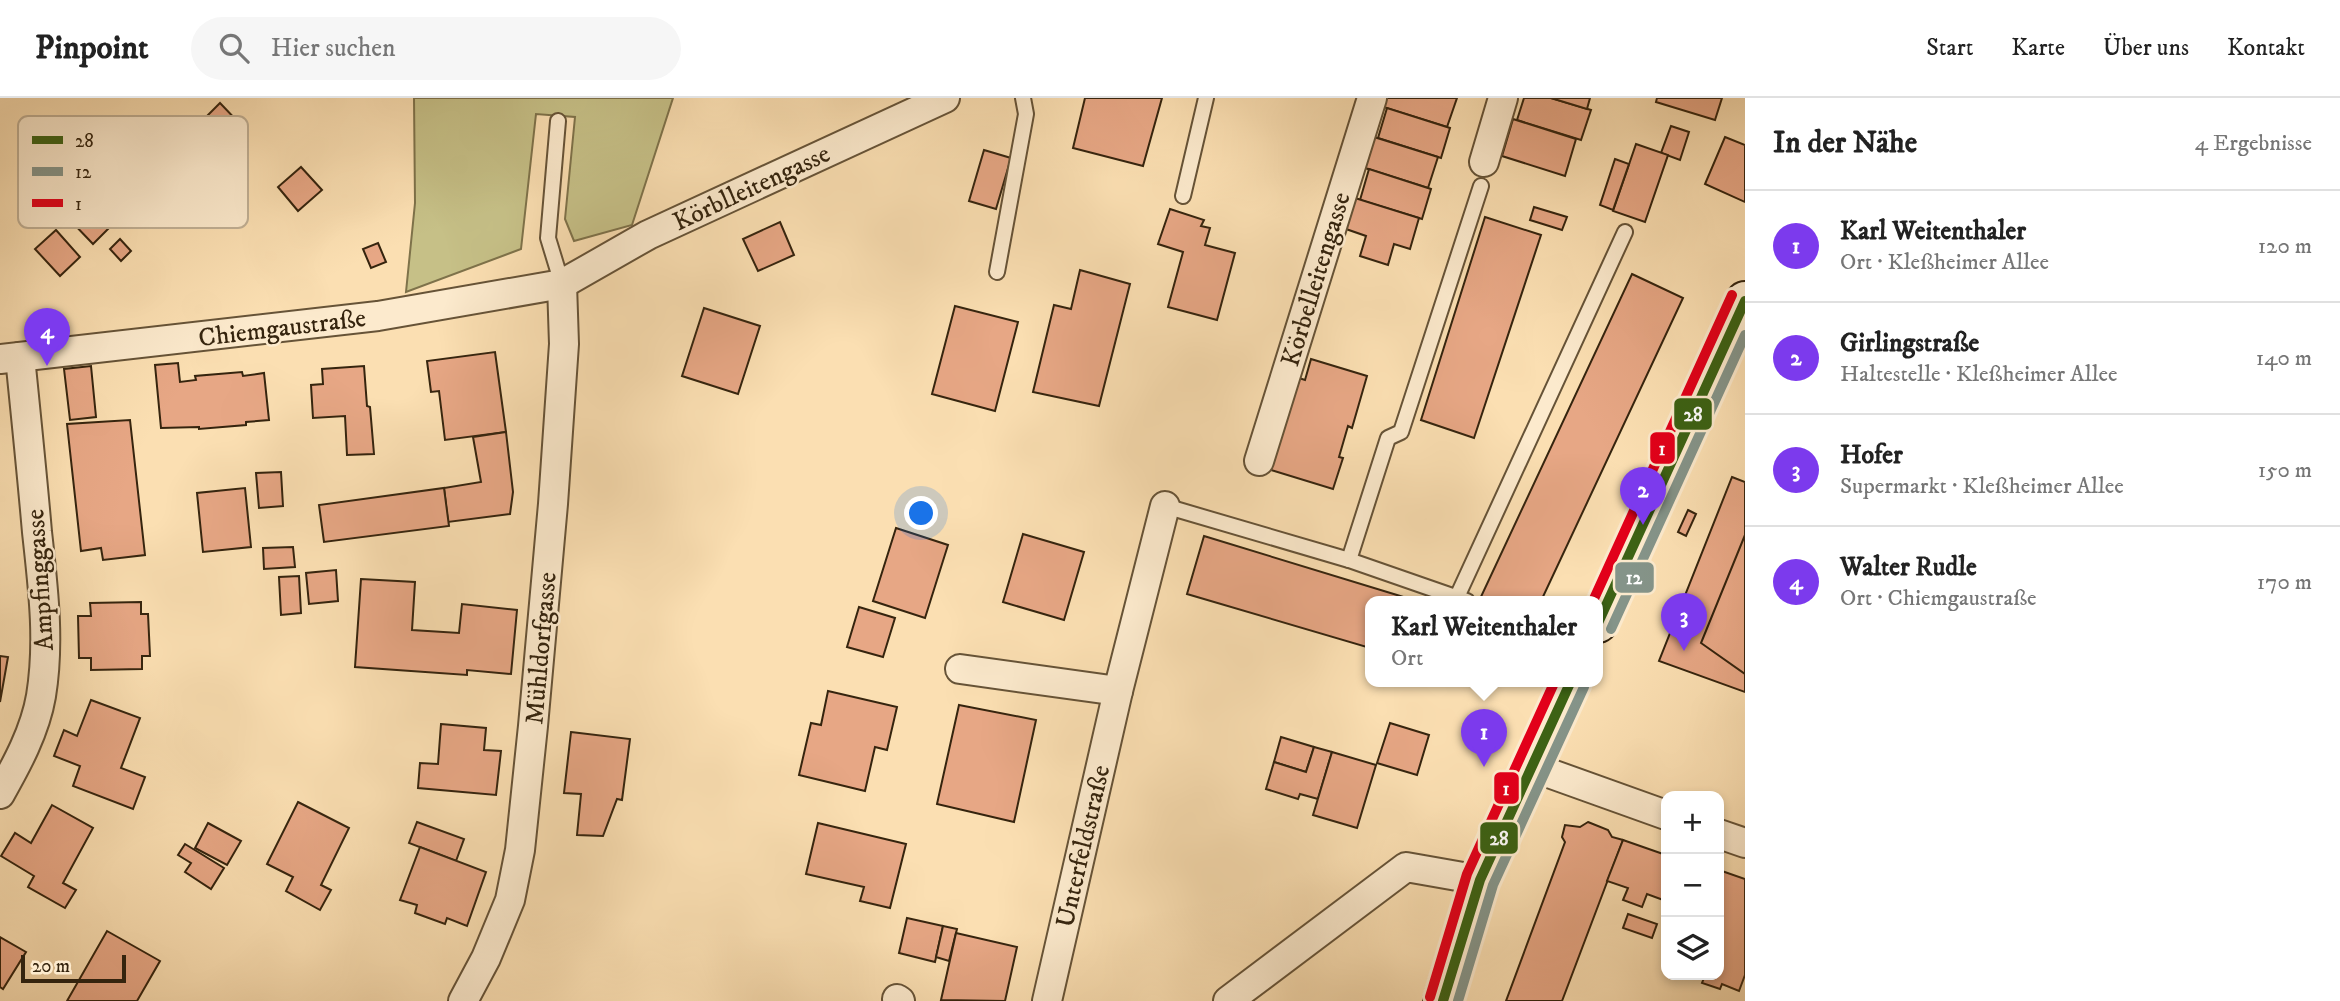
<!DOCTYPE html>
<html lang="de">
<meta charset="utf-8">
<style>
body{margin:0;font-family:"IM FELL DW Pica",serif;background:#f6f6f6;color:#222}
.controls{position:absolute;right:21px;bottom:21px;display:grid;overflow:hidden;border-radius:14px;box-shadow:0 4px 10px #0003}
.controls button{width:63px;height:63px;display:grid;place-items:center;padding:0;border:0;border-bottom:2px solid #e0e0e0;background:#fff;color:#222;font:35px sans-serif}
.scale{position:absolute;left:21px;bottom:18px;width:105px;box-sizing:border-box;padding-left:7px;border:4px solid #35240e;border-top:0;font-size:19px;line-height:24px;white-space:nowrap;color:#35240e;-webkit-text-stroke:5px #fceacd;paint-order:stroke}
.you{position:absolute;left:922px;top:416px;width:24px;height:24px;margin:-18px;border:5px solid #fff;border-radius:50%;background:#1a73e8;box-shadow:0 0 0 10px #1a73e833}
.badge{display:grid;place-items:center;width:46px;height:46px;border-radius:50%;background:#7c3aed;color:#fff;font-size:23px;font-weight:700}
.pin{position:absolute;translate:-50% -58px;filter:drop-shadow(0 2px 4px #0008)}
.pin::after{content:'';position:absolute;top:37px;width:24px;height:21px;background:inherit;clip-path:polygon(0 0,100% 0,50% 100%)}
.popup{position:absolute;left:1365px;top:498px;width:238px;height:91px;box-sizing:border-box;display:grid;place-content:center;border-radius:14px;background:#fff;filter:drop-shadow(0 2px 5px #0005);font-size:23px;white-space:nowrap;color:#767676}
.popup b{font-size:26px;color:#222}
.popup::after{content:'';position:absolute;left:50%;top:100%;margin-left:-14px;border:14px solid transparent;border-top-color:#fff}
.list{margin:0;padding:0;list-style:none}
h2{display:flex;justify-content:space-between;align-items:center;height:91px;margin:0;padding:0 28px;font-size:30px}
h2 small{font-size:23px;font-weight:400;color:#767676}
.list li{display:grid;grid-template-columns:46px 1fr auto;gap:21px;align-items:center;box-sizing:border-box;height:112px;padding:0 28px;border-top:2px solid #e0e0e0}
.list b{display:block;font-size:26px;white-space:nowrap}
.list p{margin:0;font-size:23px;white-space:nowrap;color:#767676}
.list em{font-size:23px;font-style:normal;color:#767676}
.icon{flex:none;width:38px;height:38px;fill:none;stroke:currentColor;stroke-width:2;stroke-linecap:round;stroke-linejoin:round}
.map{position:relative;flex:none;width:1745px;height:903px;overflow:hidden}
header{display:flex;align-items:center;gap:42px;box-sizing:border-box;height:98px;padding:0 35px;background:#fff;border-bottom:2px solid #e0e0e0}
header strong{font-size:33px}
nav{display:flex;gap:38px;margin-inline-start:auto;font-size:24px}
.search{width:490px;height:63px;background:#f6f6f6;display:flex;align-items:center;gap:18px;box-sizing:border-box;padding:0 24px;border-radius:38px;color:#767676;font-size:26px}
main{display:flex}
aside{flex:1;background:#fff}
.map>svg:first-child{display:block}
.green{fill:#c6c087;stroke:#7e724a;stroke-width:2}
.building{fill:#e7a785;stroke:#35240e;stroke-width:2}
.lines{fill:none;stroke-linecap:round;stroke-linejoin:round}
.lane-casing{stroke:#665337;stroke-width:18}
.street-casing{stroke:#665337;stroke-width:32}
.secondary-casing{stroke:#35240e;stroke-width:42}
.lane{stroke:#fceacd;stroke-width:14}
.street{stroke:#fceacd;stroke-width:28}
.secondary{stroke:#fceacd;stroke-width:38}
.bus-1-casing{stroke:#fceacd;stroke-width:16}
.bus-2-casing{stroke:#fceacd;stroke-width:16}
.bus-3-casing{stroke:#fceacd;stroke-width:16}
.bus-1{stroke:#3d6214;stroke-width:10}
.bus-2{stroke:#859489;stroke-width:10}
.bus-3{stroke:#e2001a;stroke-width:10}
.labels{text-anchor:middle;stroke-width:5;stroke-linejoin:round;paint-order:stroke}
.street-label{font-size:26px;fill:#35240e;stroke:#fceacd}
.key{fill:#fceacd;stroke:#c0af94;stroke-width:2}
.key-label{font-size:19px;fill:#35240e}
.line-badge{stroke:#fceacd;stroke-width:2.5}
.badge-label{font-size:19px;text-anchor:middle;font-weight:bold;fill:#fff}
</style>
<header>
<strong>Pinpoint</strong>
<div class="search"><svg class="icon" aria-label="search" viewBox="0 0 24 24"><circle cx="10" cy="10" r="6"/><path d="M15 15l6 6"/></svg>Hier suchen</div>
<nav><a>Start</a><a>Karte</a><a>Über uns</a><a>Kontakt</a></nav>
</header>
<main>
<div class="map">
<svg width="1745" height="903" viewBox="0 0 1745 903">
<rect width="100%" height="100%" fill="#fbdfb2"/>
<filter id="stains"><feTurbulence type="fractalNoise" baseFrequency=".00286" numOctaves="4"/><feColorMatrix values="0 0 0 0 .2 0 0 0 0 .09 0 0 0 0 .02 0 0 0 .5 -.17"/></filter>
<radialGradient id="worn" r=".72"><stop offset=".6" stop-color="#630" stop-opacity="0"/><stop offset="1" stop-color="#630" stop-opacity=".3"/></radialGradient>
<!-- green -->
<path class="green" d="M414 0H673L632 127 574 143 565 121 575 19 536 16 521 151 406 194 415 105Z"/>
<!-- building -->
<g class="building">
<path d="M1085 0H1162L1143 68 1073 50Z"/>
<path d="M1387 0H1457L1447 29 1383 9Z"/>
<path d="M1524 0H1551L1591 12 1581 42 1517 22Z"/>
<path d="M1551 0H1590L1587 11Z"/>
<path d="M1657 0H1722L1715 22 1656 4Z"/>
<path d="M220 5 241 27 226 43 204 21Z"/>
<path d="M1387 10 1450 30 1441 60 1378 40Z"/>
<path d="M1513 21 1576 41 1565 78 1502 58Z"/>
<path d="M1671 28 1689 34 1680 62 1661 55Z"/>
<path d="M1374 39 1438 59 1428 90 1365 70Z"/>
<path d="M1725 39 1745 47V104L1705 86Z"/>
<path d="M1636 46 1668 57 1645 124 1613 113Z"/>
<path d="M984 52 1011 60 996 111 969 103Z"/>
<path d="M1615 61 1629 66 1613 112 1600 107Z"/>
<path d="M301 69 322 92 298 113 278 89Z"/>
<path d="M122 71 147 92 128 112 105 91Z"/>
<path d="M1369 71 1431 91 1422 121 1360 102Z"/>
<path d="M1355 100 1419 120 1410 151 1394 146 1388 167 1360 158 1366 138 1346 131Z"/>
<path d="M91 102 114 125 93 146 70 122Z"/>
<path d="M1534 109 1567 119 1562 132 1530 122Z"/>
<path d="M1170 111 1204 122 1201 128 1210 130 1205 147 1235 155 1217 222 1168 209 1183 154 1158 146Z"/>
<path d="M1485 119 1541 137 1474 340 1421 322Z"/>
<path d="M780 124 794 157 758 173 743 141Z"/>
<path d="M56 132 80 159 60 178 35 151Z"/>
<path d="M120 141 131 153 121 163 110 151Z"/>
<path d="M378 145 386 164 371 170 363 151Z"/>
<path d="M1080 172 1130 186 1099 308 1033 294 1054 207 1071 211Z"/>
<path d="M1632 176 1683 200 1541 503H1479Z"/>
<path d="M955 208 1018 224 995 313 932 296Z"/>
<path d="M704 210 760 228 738 296 682 278Z"/>
<path d="M495 254 506 334 445 342 439 293 431 294 427 263Z"/>
<path d="M1311 261 1367 278 1352 330 1348 328 1339 359 1343 360 1333 391 1271 372 1299 280 1305 282Z"/>
<path d="M178 265 180 284 196 282 195 278 242 274 243 278 264 275 269 322 246 324V327L199 331V329L161 330 155 267Z"/>
<path d="M91 268 96 319 70 322 64 271Z"/>
<path d="M364 268 367 308 370 309 374 356 347 357 345 318 313 320 311 287 323 286 322 271Z"/>
<path d="M130 322 145 457 103 462 101 450 81 453 67 326Z"/>
<path d="M506 334 513 394 510 416 448 424 444 390 481 384 473 339Z"/>
<path d="M281 374 283 408 259 410 256 375Z"/>
<path d="M1732 379 1745 384V594L1659 563Z"/>
<path d="M245 390 251 449 203 454 197 395Z"/>
<path d="M444 390 449 428 324 444 319 407Z"/>
<path d="M1688 412 1696 416 1686 438 1678 434Z"/>
<path d="M896 430 948 447 925 520 873 503Z"/>
<path d="M1023 436 1084 454 1064 522 1003 504Z"/>
<path d="M1745 437V576L1701 545Z"/>
<path d="M1204 438 1397 497 1416 503H1370V550L1187 496Z"/>
<path d="M293 449 295 469 264 471 263 450Z"/>
<path d="M336 472 338 503 309 506 306 475Z"/>
<path d="M299 478 301 515 281 517 279 479Z"/>
<path d="M361 481 415 484 412 532 459 535 462 506 517 512 511 576 467 572V577L355 569Z"/>
<path d="M141 504V516H148L150 558H142V571L91 572V560H79L78 518H91L90 505Z"/>
<path d="M859 509 895 520 883 559 847 549Z"/>
<path d="M0 558 8 559 0 604Z"/>
<path d="M828 593 897 609 887 652 875 649 865 693 799 677 811 625 821 627Z"/>
<path d="M91 602 140 620 121 670 145 679 133 711 73 688 80 668 54 658 64 632 77 638Z"/>
<path d="M959 607 1036 622 1014 724 937 706Z"/>
<path d="M1390 625 1429 637 1417 677 1377 665Z"/>
<path d="M441 626 486 630 484 652 501 653 496 697 418 690 420 665 438 666Z"/>
<path d="M571 634 630 641 622 702 617 701 603 738 577 737 581 696 564 695Z"/>
<path d="M1281 639 1314 649 1306 674 1274 664Z"/>
<path d="M1314 649 1332 654 1318 701 1300 696 1298 701 1266 691 1274 664 1306 674Z"/>
<path d="M1332 654 1376 667 1357 730 1313 717Z"/>
<path d="M298 704 349 730 321 787 331 792 320 812 286 793 293 779 267 766Z"/>
<path d="M52 707 93 730 63 785 76 792 65 810 28 789 34 778 1 758 15 735 31 745Z"/>
<path d="M417 724 464 741 456 763 409 745Z"/>
<path d="M1588 724 1608 732 1612 739 1623 742 1562 903H1506L1565 744 1562 739 1565 727 1580 729Z"/>
<path d="M208 725 241 743 227 767 195 750Z"/>
<path d="M818 725 906 746 890 810 860 803 864 789 806 776Z"/>
<path d="M1623 742 1666 757V803L1647 796 1642 809 1623 802 1628 790 1607 783Z"/>
<path d="M185 746 224 770 211 791 185 774 191 765 178 757Z"/>
<path d="M420 749 486 774 467 828 447 820 445 826 415 815 417 807 400 802Z"/>
<path d="M1719 772 1745 781V877L1739 893 1722 886 1720 891 1702 885 1704 880 1696 877H1719Z"/>
<path d="M1628 816 1657 826 1652 840 1623 830Z"/>
<path d="M907 820 943 828 935 864 899 855Z"/>
<path d="M943 828 957 831 949 863 936 859Z"/>
<path d="M107 833 160 863 137 903H67Z"/>
<path d="M956 835 1017 849 1005 903 941 902Z"/>
<path d="M0 839 26 854 3 891 0 889Z"/>
</g>
<g class="lines">
<!-- lane casing -->
<g class="lane-casing">
<g id="lane">
<path d="M558 23 548 140 562 186"/>
<path d="M1183 98 1206 0"/>
<path d="M997 174 1026 16 1023 0"/>
<path d="M1165 408 1349 462 1467 503"/>
<path d="M1349 462 1388 340 1401 334 1481 88"/>
<path d="M1457 499 1625 134"/>
</g>
</g>
<!-- street casing -->
<g class="street-casing">
<g id="street">
<path d="M1484 64 1503 0"/>
<path d="M0 261 378 218 562 186 648 137 945 0"/>
<path d="M1259 363 1372 0"/>
<path d="M960 571 1118 593"/>
<path d="M1532 669 1666 717"/>
<path d="M0 696C17 666 35 633 41 598 50 543 43 489 37 434 32 376 26 318 20 259"/>
<path d="M1719 736 1745 745"/>
<path d="M897 901 900 903"/>
<path d="M463 903 486 860 510 802 520 752 533 628 553 406 564 246 562 186"/>
<path d="M1047 903 1118 593 1165 408"/>
<path d="M1228 903 1406 769 1480 782"/>
</g>
</g>
<!-- secondary casing -->
<g class="secondary-casing">
<g id="secondary">
<path d="M1598 525 1745 203"/>
<path d="M1443 903 1480 782 1571 583"/>
</g>
</g>
<!-- lane -->
<use href="#lane" class="lane"/>
<!-- street -->
<use href="#street" class="street"/>
<!-- secondary -->
<use href="#secondary" class="secondary"/>
<!-- bus-1 casing -->
<g class="bus-1-casing">
<g id="bus-1">
<path d="M1598 525 1745 203"/>
<path d="M1443 903 1480 782 1571 583"/>
</g>
</g>
<!-- bus-2 casing -->
<g class="bus-2-casing">
<g id="bus-2">
<path d="M1611 531 1745 237"/>
<path d="M1458 903 1493 787 1584 589"/>
</g>
</g>
<!-- bus-3 casing -->
<g class="bus-3-casing">
<g id="bus-3">
<path d="M1593 503 1732 197"/>
<path d="M1430 899 1467 776 1555 583"/>
</g>
</g>
<!-- bus-1 -->
<use href="#bus-1" class="bus-1"/>
<!-- bus-2 -->
<use href="#bus-2" class="bus-2"/>
<!-- bus-3 -->
<use href="#bus-3" class="bus-3"/>
</g>
<g class="labels">
<!-- street labels -->
<g class="street-label">
<text transform="translate(751 89) rotate(-25)" y="9">Körblleitengasse</text>
<text transform="translate(1315 181) rotate(-73)" y="9">Körbelleitengasse</text>
<text transform="translate(282 229) rotate(-7)" y="9">Chiemgaustraße</text>
<text transform="translate(39 482) rotate(-94)" y="9">Ampfinggasse</text>
<text transform="translate(540 550) rotate(-85)" y="9">Mühldorfgasse</text>
<text transform="translate(1082 748) rotate(-77)" y="9">Unterfeldstraße</text>
</g>
</g>
<!-- legend -->
<rect x="18" y="18" width="230" height="112" rx="10" class="key"/>
<rect x="32" y="38" width="31" height="8" fill="#3d6214"/>
<rect x="32" y="69" width="31" height="9" fill="#859489"/>
<rect x="32" y="101" width="31" height="8" fill="#e2001a"/>
<g class="key-label">
<text x="75" y="49">28</text>
<text x="75" y="80">12</text>
<text x="75" y="112">1</text>
</g>
<g class="line-badge">
<rect x="1673" y="299" width="40" height="34" rx="7" fill="#3d6214"/>
<rect x="1649" y="333" width="27" height="34" rx="7" fill="#e2001a"/>
<rect x="1614" y="463" width="41" height="33" rx="7" fill="#859489"/>
<rect x="1493" y="673" width="27" height="34" rx="7" fill="#e2001a"/>
<rect x="1479" y="723" width="40" height="34" rx="7" fill="#3d6214"/>
</g>
<g class="badge-label">
<text x="1693" y="323">28</text>
<text x="1662" y="357">1</text>
<text x="1634" y="486">12</text>
<text x="1506" y="697">1</text>
<text x="1499" y="747">28</text>
</g>
<rect width="100%" height="100%" filter="url(#stains)"/>
<rect width="100%" height="100%" fill="url(#worn)"/>
</svg>
<div class="controls">
<button>+</button>
<button>−</button>
<button><svg class="icon" aria-label="layers" viewBox="0 0 24 24"><path d="M12 4l9 5-9 5-9-5zM3 14l9 5 9-5"/></svg></button>
</div>
<div class="scale">20 m</div>
<div class="you"></div>
<div class="pin badge" style="left:1484px;top:669px">1</div>
<div class="popup"><b>Karl Weitenthaler</b>Ort</div>
<div class="pin badge" style="left:1643px;top:427px">2</div>
<div class="pin badge" style="left:1684px;top:553px">3</div>
<div class="pin badge" style="left:47px;top:268px">4</div>
</div>
<aside>
<h2>In der Nähe<small>4 Ergebnisse</small></h2>
<ul class="list">
<li><span class="badge">1</span><div><b>Karl Weitenthaler</b><p>Ort · Kleßheimer Allee</p></div><em>120 m</em></li>
<li><span class="badge">2</span><div><b>Girlingstraße</b><p>Haltestelle · Kleßheimer Allee</p></div><em>140 m</em></li>
<li><span class="badge">3</span><div><b>Hofer</b><p>Supermarkt · Kleßheimer Allee</p></div><em>150 m</em></li>
<li><span class="badge">4</span><div><b>Walter Rudle</b><p>Ort · Chiemgaustraße</p></div><em>170 m</em></li>
</ul>
</aside>
</main>
